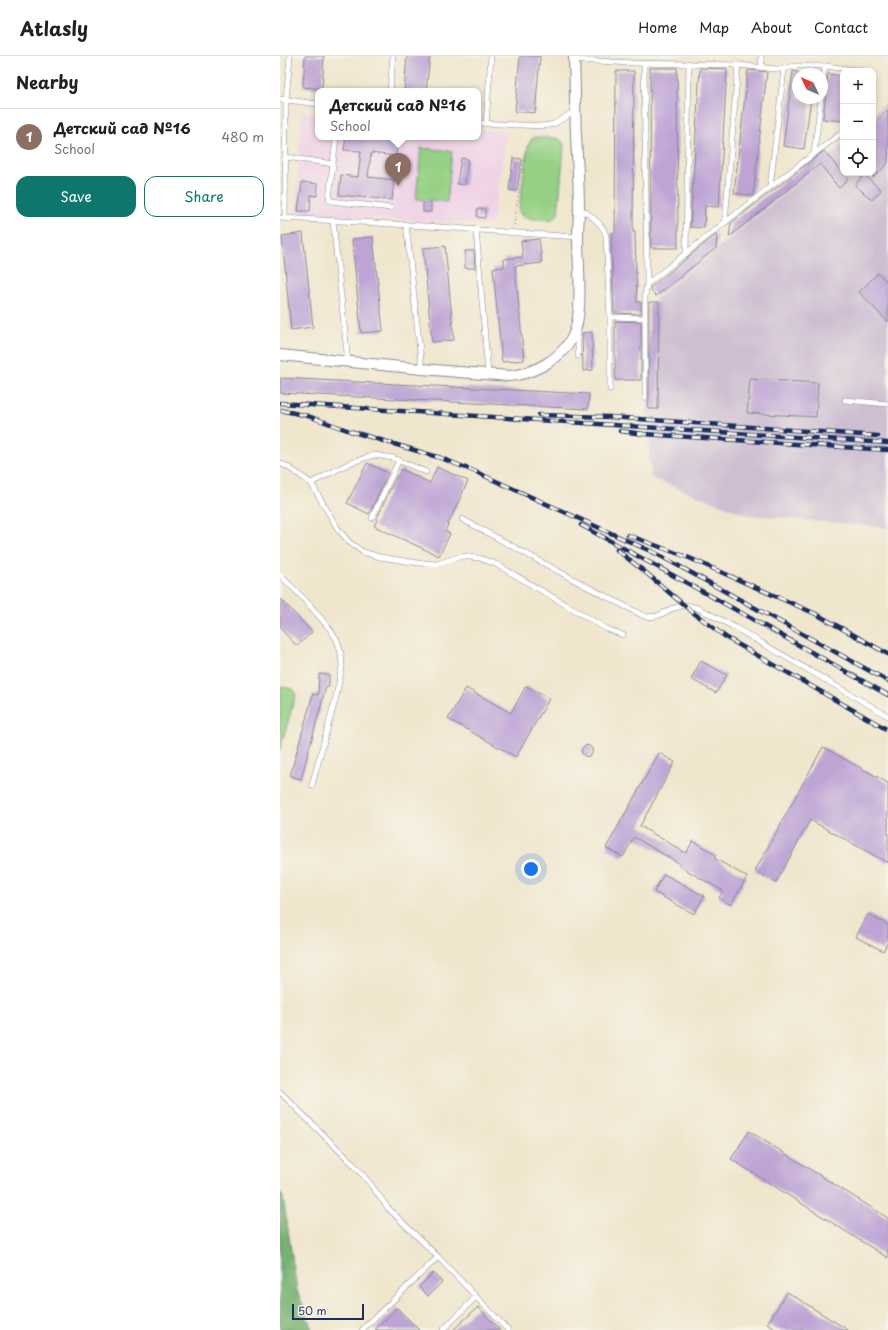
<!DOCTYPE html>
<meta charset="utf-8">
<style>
body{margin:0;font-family:"Playpen Sans",sans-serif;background:#f2f2f2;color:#202124}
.controls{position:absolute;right:12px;top:12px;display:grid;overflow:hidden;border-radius:8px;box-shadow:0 2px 10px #0003}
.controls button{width:36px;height:36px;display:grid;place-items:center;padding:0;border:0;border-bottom:1px solid #e0e0e0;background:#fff;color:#202124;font:20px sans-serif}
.compass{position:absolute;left:512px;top:12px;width:36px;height:36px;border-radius:50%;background:#fff;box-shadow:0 2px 10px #0003;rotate:314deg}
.scale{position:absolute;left:12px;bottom:10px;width:72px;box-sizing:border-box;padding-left:4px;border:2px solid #1b2f5e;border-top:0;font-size:11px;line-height:14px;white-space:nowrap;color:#1b2f5e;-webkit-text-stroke:3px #f7f3e8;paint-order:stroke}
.you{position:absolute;left:251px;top:813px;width:14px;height:14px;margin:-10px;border:3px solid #fff;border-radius:50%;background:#1a73e8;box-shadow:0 0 0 6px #1a73e833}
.badge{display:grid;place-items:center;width:26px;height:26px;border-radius:50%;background:#0f766e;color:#fff;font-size:13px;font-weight:700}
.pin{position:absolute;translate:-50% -33px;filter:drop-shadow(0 1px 2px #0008)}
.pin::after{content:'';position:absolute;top:21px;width:14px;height:12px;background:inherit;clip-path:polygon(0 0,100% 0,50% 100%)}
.popup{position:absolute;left:35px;top:32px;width:166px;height:52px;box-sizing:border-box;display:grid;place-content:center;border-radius:8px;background:#fff;filter:drop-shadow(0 1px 3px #0005);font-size:13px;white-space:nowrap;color:#757577}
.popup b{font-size:15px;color:#202124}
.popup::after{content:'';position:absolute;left:50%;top:100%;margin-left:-8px;border:8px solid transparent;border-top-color:#fff}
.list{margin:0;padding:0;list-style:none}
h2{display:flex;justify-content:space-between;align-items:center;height:52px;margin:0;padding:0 16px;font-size:17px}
h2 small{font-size:13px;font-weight:400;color:#757577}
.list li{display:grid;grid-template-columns:26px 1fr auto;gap:12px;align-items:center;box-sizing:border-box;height:56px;padding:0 16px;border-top:1px solid #e0e0e0}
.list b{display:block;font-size:15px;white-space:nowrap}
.list p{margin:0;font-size:13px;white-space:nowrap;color:#757577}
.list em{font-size:13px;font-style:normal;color:#757577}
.actions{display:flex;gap:8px;padding:12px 16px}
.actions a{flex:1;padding:9px 0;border:1px solid #0f766e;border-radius:12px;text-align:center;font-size:14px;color:#0f766e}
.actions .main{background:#0f766e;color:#fff}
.icon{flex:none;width:22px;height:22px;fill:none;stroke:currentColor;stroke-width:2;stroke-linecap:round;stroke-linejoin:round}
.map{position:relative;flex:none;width:608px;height:1274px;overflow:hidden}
header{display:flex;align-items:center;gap:24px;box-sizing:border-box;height:56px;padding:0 20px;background:#fff;border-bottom:1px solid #e0e0e0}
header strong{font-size:19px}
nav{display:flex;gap:22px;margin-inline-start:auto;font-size:14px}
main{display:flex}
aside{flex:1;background:#fff}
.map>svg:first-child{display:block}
.built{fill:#efd0e6}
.industrial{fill:#cdbed2}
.green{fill:#95d084;stroke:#588071}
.forest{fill:#78b272;stroke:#4a7068}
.building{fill:#bea4d5}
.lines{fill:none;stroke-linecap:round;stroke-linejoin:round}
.service-casing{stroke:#868a96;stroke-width:6}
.minor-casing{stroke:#868a96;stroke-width:12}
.path{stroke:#868a96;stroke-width:1.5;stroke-dasharray:1 3;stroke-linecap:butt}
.service{stroke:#fff;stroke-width:5}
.minor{stroke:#fff;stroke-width:10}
.rail-casing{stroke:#1b2f5e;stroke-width:4.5}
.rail{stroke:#f7f3e8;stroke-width:3;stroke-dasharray:9;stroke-linecap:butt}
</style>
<header>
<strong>Atlasly</strong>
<nav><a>Home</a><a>Map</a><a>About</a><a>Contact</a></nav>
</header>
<main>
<aside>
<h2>Nearby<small></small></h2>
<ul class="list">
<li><span class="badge" style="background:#8d6e63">1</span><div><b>Детский сад №16</b><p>School</p></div><em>480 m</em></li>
</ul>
<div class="actions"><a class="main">Save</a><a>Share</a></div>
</aside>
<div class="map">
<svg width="608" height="1274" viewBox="0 0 608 1274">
<rect width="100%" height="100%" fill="#f7f3e8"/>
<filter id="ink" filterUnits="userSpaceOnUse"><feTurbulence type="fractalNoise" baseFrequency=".025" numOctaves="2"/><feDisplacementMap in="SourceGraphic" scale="8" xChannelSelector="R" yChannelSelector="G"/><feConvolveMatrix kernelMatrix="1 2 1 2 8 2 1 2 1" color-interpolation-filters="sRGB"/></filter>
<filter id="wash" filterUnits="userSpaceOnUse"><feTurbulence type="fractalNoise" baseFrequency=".012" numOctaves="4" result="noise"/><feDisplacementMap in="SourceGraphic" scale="16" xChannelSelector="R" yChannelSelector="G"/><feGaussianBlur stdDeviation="0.9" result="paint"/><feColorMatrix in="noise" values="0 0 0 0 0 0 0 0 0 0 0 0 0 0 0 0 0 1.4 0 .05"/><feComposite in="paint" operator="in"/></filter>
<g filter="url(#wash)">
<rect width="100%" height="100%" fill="#f0e6cd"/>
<!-- built -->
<path class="built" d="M22 56 38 58V81H198V73L228 76 212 169 16 158 18 102Z"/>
<!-- industrial -->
<path class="industrial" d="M608 45V472L468 459 371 422 366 354H379V245L374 244 538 111 563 88V117H593V59Z"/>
<!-- green -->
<g class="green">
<path d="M255 81 277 82 282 85 284 90 278 158C273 168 254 162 245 162L241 159 239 155 248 89 251 84Z"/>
<path d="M141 92 172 95 167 146 136 143Z"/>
<path d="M0 630 12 633 16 638 0 694Z"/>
</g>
<!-- forest -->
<path class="forest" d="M0 1136 3 1141 17 1234 32 1274H0Z"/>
<g id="blocks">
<!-- building -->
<g class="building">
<path d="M25 0H44L42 33 23 31Z"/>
<path d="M127 0H150L146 35H124Z"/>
<path d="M240 0H260L255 57 235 55Z"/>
<path d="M370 12H397L398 192H371Z"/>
<path d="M420 12 447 13 439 151 425 150 424 172 410 171Z"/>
<path d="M468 14 487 16 473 140 454 137Z"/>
<path d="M336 15H354L353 176H355L357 246H361V258L334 257 331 177H335Z"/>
<path d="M513 15 518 16V42H531L524 93 503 90Z"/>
<path d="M548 18 563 20V65L543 63Z"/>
<path d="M608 54V107L593 122V102L599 96 593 89V69Z"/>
<path d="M66 81H118L116 100 91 97 88 121 114 124 112 144 59 139 61 119 78 121 81 95 64 94Z"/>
<path d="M544 95 568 124 559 132 540 108 449 181 451 167Z"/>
<path d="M181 102 188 103 185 129 177 128Z"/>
<path d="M233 102 242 103 237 135 229 134Z"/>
<path d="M584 118 601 134 592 144 575 129Z"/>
<path d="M22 126 38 128 37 140 31 139 30 155H18Z"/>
<rect x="143" y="147" width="8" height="9"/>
<path d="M197 153H205V162L197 161Z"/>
<path d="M23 177 33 271 11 274 2 180Z"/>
<path d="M437 178 436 192 376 240 370 233V232Z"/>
<path d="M93 181 103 275 81 277 72 183Z"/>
<path d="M259 183 262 207 235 210 244 304 222 306 213 212 224 211V203L243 201 241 185Z"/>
<path d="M165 190 174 284 152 286 143 192Z"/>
<path d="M185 195H194L195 212H185Z"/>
<path d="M598 217 608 227V266L579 236Z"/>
<path d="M369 246H379L378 353H368L369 342Z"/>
<path d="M335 265 361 266V324H335Z"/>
<path d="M312 276 313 314 303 315 302 277Z"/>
<path d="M0 322 309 338 308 353 0 337Z"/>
<path d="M470 323 538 327 536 361 467 357Z"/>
<path d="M87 407 108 417 89 458 67 447Z"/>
<path d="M157 411 188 425 165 475 170 478 159 500 94 470 98 462H97L116 421H117L121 413 150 427Z"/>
<path d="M0 542 32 576 17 590 0 572Z"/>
<path d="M421 605 447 619 436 637 411 623Z"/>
<path d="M39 618 49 619V631H46L21 723 10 720 33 638 38 639Z"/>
<path d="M246 630 269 643 236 701 168 663 186 632 231 657Z"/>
<circle cx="307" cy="695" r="5.5"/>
<path d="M543 691 608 727V807L530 764 496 827 475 815Z"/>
<path d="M379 697 395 706 360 770 406 797 413 785 436 799 434 802 467 821 451 849 439 842 443 835 399 810 400 808 354 781 343 801 326 792Z"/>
<path d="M384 818 424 840 414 858 374 836Z"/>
<path d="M588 858 608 869V886L603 895 576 881Z"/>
<path d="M469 1075 608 1162V1202L451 1103Z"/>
<path d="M153 1217 162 1226 148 1240 139 1231Z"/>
<path d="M507 1236 568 1274H497L487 1268Z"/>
<path d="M198 1251 220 1274H173Z"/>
<path d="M117 1252 139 1274H95Z"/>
</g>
</g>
</g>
<g filter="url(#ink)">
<use href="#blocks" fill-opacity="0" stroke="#868a96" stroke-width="1"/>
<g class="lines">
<!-- service casing -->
<g class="service-casing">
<g id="service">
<path d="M481 0 482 11"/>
<path d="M294 4 353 7 458 9 496 13H504L514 10H545L583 15"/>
<path d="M364 8 367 228"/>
<path d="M110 35 113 0"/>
<path d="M542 35 545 10"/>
<path d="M0 43 38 48"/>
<path d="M198 67 263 70 274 68 295 55"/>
<path d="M206 67 211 0"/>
<path d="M56 81 49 143 51 145 111 152"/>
<path d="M534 98 541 42"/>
<path d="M6 101 53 108"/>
<path d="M490 131 504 13"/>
<path d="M300 152C310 160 323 167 326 180L330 261V333"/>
<path d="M0 162C43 164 85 166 128 169 185 172 241 178 298 181"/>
<path d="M5 162 6 44 10 0"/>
<path d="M53 165 68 306"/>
<path d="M445 166 458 9"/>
<path d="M126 168 142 313"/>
<path d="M196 173 208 318"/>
<path d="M406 198 409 7"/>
<path d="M330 261 365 262"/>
<path d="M298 300V275"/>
<path d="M365 342V239L367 228 490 131 563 76"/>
<path d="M565 344 608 348"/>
<path d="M0 407 8 411 31 427 58 473 69 486 83 496 100 501 138 507 157 508 182 500 199 502 216 508 327 573 343 579"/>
<path d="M31 427 70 407 94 399 113 402 146 416"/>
<path d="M92 462 119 404"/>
<path d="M182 463 302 528 366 561 378 560 391 553 405 549 418 552 454 571 608 660"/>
<path d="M0 519 26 545 50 573 57 584 61 597 62 610 56 641 32 729"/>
<path d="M0 1036 73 1108 88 1125 108 1152 158 1201 228 1274"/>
<path d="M82 1274 158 1201"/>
<path d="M163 1274 196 1241"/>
</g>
</g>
<!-- minor casing -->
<g class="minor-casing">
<path id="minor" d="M0 299 142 313 229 320C253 318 280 304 292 282 304 260 298 209 298 183 298 173 299 162 299 152 299 128 297 103 296 79 295 53 295 26 294 0"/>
</g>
<!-- path -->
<path class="path" d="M234 169 244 102"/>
<!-- service -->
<use href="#service" class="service"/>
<!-- minor -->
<use href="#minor" class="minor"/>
<!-- rail casing -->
<g class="rail-casing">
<g id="rail">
<path d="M0 347 608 387"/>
<path d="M0 354 28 360 70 375 161 402 196 416 377 498 608 625"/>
<path d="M259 359 330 361 598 380"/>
<path d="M340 375 364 378 608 394"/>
<path d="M301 469 438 544 608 639"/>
<path d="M348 479 407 501 536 558 608 598"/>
<path d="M337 494 365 516 411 555 447 582 608 674"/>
</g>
</g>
<!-- rail -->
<use href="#rail" class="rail"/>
</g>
</g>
</svg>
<div class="controls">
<button>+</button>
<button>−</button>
<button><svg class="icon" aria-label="locate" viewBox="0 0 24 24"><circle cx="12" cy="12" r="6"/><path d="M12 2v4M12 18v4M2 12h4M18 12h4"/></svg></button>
</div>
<svg class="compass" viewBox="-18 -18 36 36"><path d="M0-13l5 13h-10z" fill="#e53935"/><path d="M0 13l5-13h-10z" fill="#757577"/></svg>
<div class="scale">50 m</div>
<div class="you"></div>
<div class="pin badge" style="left:118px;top:130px;background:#8d6e63">1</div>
<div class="popup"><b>Детский сад №16</b>School</div>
</div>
</main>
